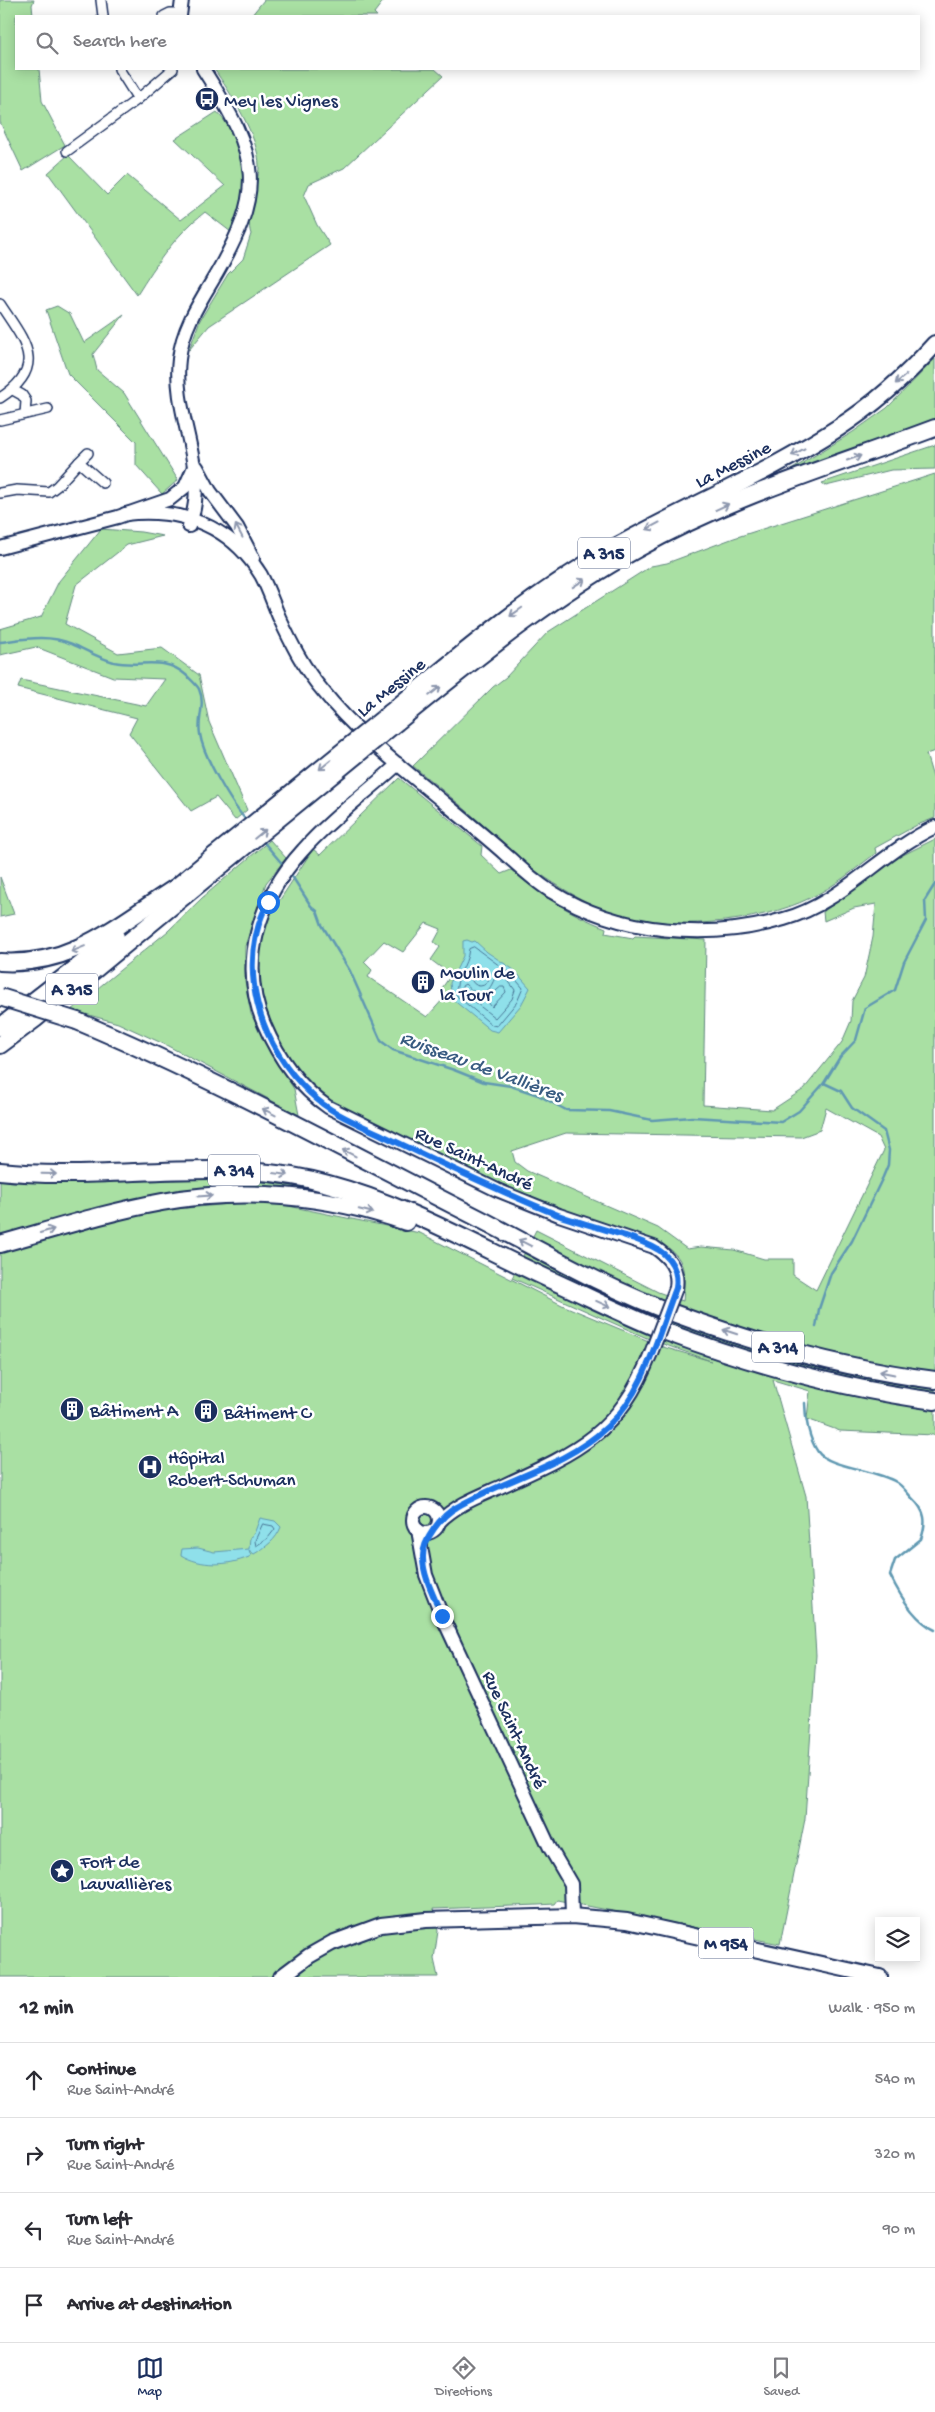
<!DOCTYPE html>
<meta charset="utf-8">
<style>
body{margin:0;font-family:"Gochi Hand",sans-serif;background:#f7f7f7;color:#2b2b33}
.controls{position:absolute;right:15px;bottom:15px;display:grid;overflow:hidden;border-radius:0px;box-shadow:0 2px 12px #0003}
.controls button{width:45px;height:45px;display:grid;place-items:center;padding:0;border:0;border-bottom:1px solid #e1e1e2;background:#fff;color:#2b2b33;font:25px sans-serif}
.stop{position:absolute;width:15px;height:15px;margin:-11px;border:4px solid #1a73e8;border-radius:50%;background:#fff}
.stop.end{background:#1a73e8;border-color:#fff;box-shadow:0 1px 5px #0008}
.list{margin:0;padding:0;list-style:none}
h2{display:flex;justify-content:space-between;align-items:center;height:65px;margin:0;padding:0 20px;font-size:21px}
h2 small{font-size:16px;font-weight:400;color:#7c7c81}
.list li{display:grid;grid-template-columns:32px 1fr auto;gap:15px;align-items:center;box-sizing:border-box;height:75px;padding:0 20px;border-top:1px solid #e1e1e2}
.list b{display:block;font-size:19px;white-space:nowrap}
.list p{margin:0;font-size:16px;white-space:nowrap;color:#7c7c81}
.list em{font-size:16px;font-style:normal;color:#7c7c81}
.icon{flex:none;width:28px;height:28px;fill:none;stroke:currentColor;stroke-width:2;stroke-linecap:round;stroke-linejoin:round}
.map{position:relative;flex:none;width:935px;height:1977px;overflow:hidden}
.search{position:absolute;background:#fff;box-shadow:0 2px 12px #0003;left:15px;right:15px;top:15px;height:55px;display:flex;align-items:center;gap:12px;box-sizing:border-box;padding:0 18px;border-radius:0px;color:#7c7c81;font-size:19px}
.sheet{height:365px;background:#fff}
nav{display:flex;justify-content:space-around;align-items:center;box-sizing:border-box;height:70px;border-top:1px solid #e1e1e2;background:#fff;font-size:14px;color:#7c7c81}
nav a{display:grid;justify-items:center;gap:2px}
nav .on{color:#1b2f5e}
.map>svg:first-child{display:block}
.green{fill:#a9e0a3;stroke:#628880;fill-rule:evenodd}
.water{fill:#8fe0ea;stroke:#6199b2}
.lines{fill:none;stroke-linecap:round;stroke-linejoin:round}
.shore{stroke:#497696;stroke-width:1}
.stream{stroke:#6199b2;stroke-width:2.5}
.street-casing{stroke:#1b2f5e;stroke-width:12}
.secondary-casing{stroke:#1b2f5e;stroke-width:16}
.primary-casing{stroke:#1b2f5e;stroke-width:18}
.highway-casing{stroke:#1b2f5e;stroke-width:20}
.street{stroke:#fff;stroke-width:9}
.secondary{stroke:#fff;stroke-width:12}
.primary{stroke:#fff;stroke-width:14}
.highway{stroke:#fff;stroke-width:16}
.secondary-bridge-casing{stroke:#1b2f5e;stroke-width:16;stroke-linecap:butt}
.highway-bridge-casing{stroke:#1b2f5e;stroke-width:20;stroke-linecap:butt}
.secondary-bridge{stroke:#fff;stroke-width:12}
.highway-bridge{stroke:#fff;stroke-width:16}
.oneway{stroke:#8d97ae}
.route{stroke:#1a73e8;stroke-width:6}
.labels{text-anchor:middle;stroke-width:5;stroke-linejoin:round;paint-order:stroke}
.shield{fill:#fff;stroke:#5f6d8e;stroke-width:1}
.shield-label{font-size:18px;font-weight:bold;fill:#1b2f5e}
.poi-label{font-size:19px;fill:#1b2f5e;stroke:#fff;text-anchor:start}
.street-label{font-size:19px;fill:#1b2f5e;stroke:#fff}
.water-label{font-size:20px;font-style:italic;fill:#385b81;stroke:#fff}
</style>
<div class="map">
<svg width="935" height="1977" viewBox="0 0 935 1977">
<rect width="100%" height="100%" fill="#fff"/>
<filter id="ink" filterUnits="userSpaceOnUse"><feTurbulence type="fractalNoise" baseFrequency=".02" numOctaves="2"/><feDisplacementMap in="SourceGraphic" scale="10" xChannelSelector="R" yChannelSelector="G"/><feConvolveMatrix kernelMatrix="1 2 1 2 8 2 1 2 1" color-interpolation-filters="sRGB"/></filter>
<g filter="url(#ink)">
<!-- green -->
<g class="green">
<path d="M0 0H34L32 5 33 16H16V69H39L42 101 65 145 23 171 0 122Z"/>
<path d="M264 0H384L374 13 377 16H251Z"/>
<path d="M214 69H435L443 76 344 168 309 184 304 196 317 225 330 245 209 326 189 350 200 320 228 274 243 259 251 234C245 219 259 184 259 166 259 137 230 92 214 69Z"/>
<path d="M217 112C248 145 249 192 231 232L205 212C175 235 157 263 137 295L48 173 68 155 107 195 127 175 181 220 225 186 175 139Z"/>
<path d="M57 306 70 314 84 343 124 315 93 354 97 370 124 393 178 480 162 494 136 465V442L68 374 46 310Z"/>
<path d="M935 359V419L869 444 791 470 853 432 887 408Z"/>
<path d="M935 445V469L891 470 826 486 822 483Z"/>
<path d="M935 474V751L926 754 935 784V818L917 825 875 848 876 853C855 869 834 887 810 898 758 924 665 932 610 912 588 904 566 891 546 878 520 861 498 838 474 817 454 799 433 783 413 766L493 687 506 677 548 632 651 566 667 563 734 538Z"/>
<path d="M101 529 141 532 163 536 127 545 76 585 65 624 118 653 162 648 199 675 209 722 247 810 235 820 216 797 191 811 129 733 137 718 18 688 21 680 146 706 165 679 113 677 36 647 0 655V629L41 617 59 581Z"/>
<path d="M399 778 482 846 481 855 501 874 511 870C540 895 570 914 606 928L605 933 633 938 635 936 706 940 703 1105 772 1110 804 1089 842 1042 851 1021 852 1001 864 978 873 937 876 904 854 908 824 921 823 912 893 860 935 839V1435L840 1431 807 1419 810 1391 773 1380 806 1496 816 1655 805 1819 780 1944 557 1900 554 1904 538 1905 433 1909 438 1931 434 1959 438 1977H0V1252L143 1212 264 1201 420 1233 562 1305 663 1347 711 1361 649 1339 512 1278 536 1230 658 1292 683 1301C686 1268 685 1255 655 1240L547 1204 492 1181 342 1108 318 1092 297 1070 278 1040 263 1001 259 964 260 938 272 912 313 849 320 855ZM426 923 441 929 434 942 440 947 431 960 451 975 440 991 445 997 427 1017 368 977 372 970 364 962 384 941 403 952ZM826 1108 878 1137 884 1150 816 1290 793 1275V1259H764L734 1250 701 1247 687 1249 658 1228 527 1171 515 1162 512 1151 566 1133 801 1137 820 1130Z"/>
<path d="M270 840 286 858 266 883 245 946V981L251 1014 273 1056 294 1089 299 1115 166 1045 118 1023 71 1010 168 931 202 898Z"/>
<path d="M0 877 14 914 0 917Z"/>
<path d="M239 1178 327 1191 356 1202 237 1187 130 1199 0 1240V1180L110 1182Z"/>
</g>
<!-- water -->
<g class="water">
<path d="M467 940 472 942 475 941 487 952 514 970 530 988 521 1005 498 1032 490 1030 452 999 450 983 463 956V941Z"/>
<path d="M260 1518 275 1521 281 1527C276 1540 266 1547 254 1554L249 1550 251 1556 249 1557C227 1566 201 1567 181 1555L182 1549 198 1548 214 1552 249 1549 250 1537 254 1534Z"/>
</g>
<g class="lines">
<!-- shore -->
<g class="shore">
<path d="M474 947 511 974 523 988 517 1002 497 1026 492 1025 457 996C454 976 467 968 469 949Z"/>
<circle cx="480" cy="977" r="9"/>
<path d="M497 973 507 979 515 990 512 999 495 1018 463 993 462 986 465 984C485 1004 490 989 497 973Z"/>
<path d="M501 987H504L506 992 492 1007 486 1000Z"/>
<path d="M263 1524 273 1526 275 1529 268 1538 256 1546 255 1541Z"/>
</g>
<!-- stream -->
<g class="stream">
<path d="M0 642C24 639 49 634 72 644 86 650 98 658 114 662 141 668 163 655 186 675 191 680 196 684 199 689 206 705 197 718 200 734 203 756 232 805 247 821"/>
<path d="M261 839 285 867"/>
<path d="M290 873 311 906 317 911 322 925 350 971 381 1041 393 1050 454 1070 484 1082 511 1086 538 1095 566 1110 609 1111 652 1120 692 1117 781 1122 799 1111 824 1083 841 1091 852 1108 884 1131 889 1150 888 1165 883 1177 852 1241 831 1273 819 1309 816 1327"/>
<path d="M824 1083 840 1057 856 1040 865 1008 895 990 904 962 926 920 925 900 935 884"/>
<path d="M805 1403C805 1418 809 1439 818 1452 828 1467 877 1470 896 1482 902 1485 907 1493 912 1498 926 1511 927 1522 921 1539L895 1560 890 1575C900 1596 914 1620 935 1630"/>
</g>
<!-- street casing -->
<g class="street-casing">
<g id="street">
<path d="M101 0 103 16"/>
<path d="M164 16 170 13H180"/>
<path d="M119 69 138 99"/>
<path d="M67 151 138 99 173 69"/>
<path d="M0 304C24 341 49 366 0 398"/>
<path d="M13 390 22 395 26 401 25 414"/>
<path d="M0 420 48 409"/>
<path d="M88 453 79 462 103 483"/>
<path d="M0 493 17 490 49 492 57 486 79 462"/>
</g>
</g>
<!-- secondary casing -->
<g class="secondary-casing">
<g id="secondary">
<path d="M180 16 182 0"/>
<path d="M197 467 210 491 237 527 253 558"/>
<path d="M125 514C181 508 230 525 261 575 268 588 273 603 279 617 291 643 304 669 323 691 358 735 404 769 447 805 466 821 486 837 505 854 520 867 535 882 552 892 619 934 709 941 784 919 842 903 881 852 935 827"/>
<path d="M189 526C211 470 172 416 179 359 182 331 197 306 211 283 267 189 261 159 203 69"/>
<path d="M0 548 118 517 170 499 185 487 194 467"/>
<path d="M398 764C367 793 331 818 303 850 259 898 238 963 264 1024 278 1057 299 1087 328 1107L497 1190 559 1215 654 1247C669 1257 679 1269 676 1288"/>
<circle cx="426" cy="1520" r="13"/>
<path d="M439 1522C457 1504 480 1496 502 1486 577 1452 619 1434 651 1353"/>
<path d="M418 1530 426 1575 442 1616 550 1848 571 1884 572 1916"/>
</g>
</g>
<!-- primary casing -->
<g class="primary-casing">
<path id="primary" d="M281 1977 309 1956 332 1943 381 1925 426 1920 572 1916 627 1921 880 1977"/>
</g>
<!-- highway casing -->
<g class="highway-casing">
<g id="highway">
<path d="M390 713C459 656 527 598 605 553 681 509 764 476 838 428 874 405 906 376 935 344"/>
<path d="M397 722C474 660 550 597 637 549 731 496 834 466 935 428"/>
<path d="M168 894 215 855"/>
<path d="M0 962C72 967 118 924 175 888"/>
<path d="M77 1021C216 1079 348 1152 482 1220 545 1253 609 1290 676 1314 760 1345 847 1369 935 1380"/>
<path d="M0 1027 116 937"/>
<path d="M0 1045 35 1019 223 864"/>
<path d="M0 1171C109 1183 220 1154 328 1184 410 1206 484 1250 562 1285 597 1301 633 1319 669 1333 755 1365 845 1389 935 1401"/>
<path d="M0 1244C54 1229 107 1212 162 1202 243 1187 329 1195 406 1222"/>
</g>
</g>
<!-- street -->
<use href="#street" class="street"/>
<!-- secondary -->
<use href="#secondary" class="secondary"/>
<!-- primary -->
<use href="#primary" class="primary"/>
<!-- highway -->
<use href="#highway" class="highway"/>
<!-- secondary-bridge casing -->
<g class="secondary-bridge-casing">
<path id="secondary-bridge" d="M651 1353 676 1288"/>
</g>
<!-- highway-bridge casing -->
<g class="highway-bridge-casing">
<g id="highway-bridge">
<path d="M215 855 390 713"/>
<path d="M223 864 397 722"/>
<path d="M0 997 77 1021"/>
</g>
</g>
<!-- secondary-bridge -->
<use href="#secondary-bridge" class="secondary-bridge"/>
<!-- highway-bridge -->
<use href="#highway-bridge" class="highway-bridge"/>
</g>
<!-- one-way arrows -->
<defs><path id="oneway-shaft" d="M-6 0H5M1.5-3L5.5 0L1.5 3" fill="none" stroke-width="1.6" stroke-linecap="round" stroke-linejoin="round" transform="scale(1.25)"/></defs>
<g class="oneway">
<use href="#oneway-shaft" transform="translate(901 379) rotate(140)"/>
<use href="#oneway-shaft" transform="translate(798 452) rotate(151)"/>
<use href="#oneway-shaft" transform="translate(854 458) rotate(-19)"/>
<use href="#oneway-shaft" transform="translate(722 507) rotate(-25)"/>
<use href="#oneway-shaft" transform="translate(653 526) rotate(152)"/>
<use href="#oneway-shaft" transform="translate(239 531) rotate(-118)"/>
<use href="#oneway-shaft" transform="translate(579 583) rotate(-33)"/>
<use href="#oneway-shaft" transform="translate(516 612) rotate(145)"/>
<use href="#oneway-shaft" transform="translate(435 691) rotate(-39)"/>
<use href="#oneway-shaft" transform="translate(325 765) rotate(141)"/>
<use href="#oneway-shaft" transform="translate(260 834) rotate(-39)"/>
<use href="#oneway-shaft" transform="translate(78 949) rotate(158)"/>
<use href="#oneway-shaft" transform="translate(269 1112) rotate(-153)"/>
<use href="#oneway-shaft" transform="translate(349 1153) rotate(-153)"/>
<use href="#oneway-shaft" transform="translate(49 1174) rotate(1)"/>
<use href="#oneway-shaft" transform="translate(281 1174) rotate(8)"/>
<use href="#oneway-shaft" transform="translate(205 1196) rotate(-4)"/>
<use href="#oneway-shaft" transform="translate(366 1211) rotate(14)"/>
<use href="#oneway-shaft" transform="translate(47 1231) rotate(-16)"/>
<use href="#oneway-shaft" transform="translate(525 1243) rotate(-153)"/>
<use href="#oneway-shaft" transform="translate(603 1304) rotate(24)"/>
<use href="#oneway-shaft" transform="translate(730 1332) rotate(-162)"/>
<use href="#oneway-shaft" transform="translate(887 1373) rotate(-168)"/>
</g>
</g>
<g class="lines" filter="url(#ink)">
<!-- route -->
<path class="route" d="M268 902C235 967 259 1045 311 1094 331 1114 361 1125 386 1137 443 1164 500 1192 558 1215 584 1225 646 1238 664 1254 674 1263 678 1275 676 1288 658 1334 645 1392 607 1427 564 1467 507 1478 457 1507 442 1515 422 1540 423 1558 423 1577 435 1598 442 1616"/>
</g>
<!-- icons -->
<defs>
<g id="bus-disc" transform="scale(1.25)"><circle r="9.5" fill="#1b2f5e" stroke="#fff"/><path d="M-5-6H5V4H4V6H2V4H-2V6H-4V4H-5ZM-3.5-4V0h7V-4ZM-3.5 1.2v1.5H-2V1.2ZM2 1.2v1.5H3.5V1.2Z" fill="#fff"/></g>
<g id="building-disc" transform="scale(1.25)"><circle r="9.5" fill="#1b2f5e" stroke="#fff"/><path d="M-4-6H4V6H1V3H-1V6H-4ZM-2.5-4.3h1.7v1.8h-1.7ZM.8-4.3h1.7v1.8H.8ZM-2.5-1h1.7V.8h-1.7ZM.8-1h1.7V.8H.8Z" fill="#fff"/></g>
<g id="hospital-disc" transform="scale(1.25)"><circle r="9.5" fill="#1b2f5e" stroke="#fff"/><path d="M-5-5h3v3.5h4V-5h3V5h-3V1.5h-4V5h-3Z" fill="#fff"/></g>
<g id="sight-disc" transform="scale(1.25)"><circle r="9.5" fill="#1b2f5e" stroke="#fff"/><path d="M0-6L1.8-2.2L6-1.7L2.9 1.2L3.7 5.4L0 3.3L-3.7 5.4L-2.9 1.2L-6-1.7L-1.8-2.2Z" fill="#fff"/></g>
</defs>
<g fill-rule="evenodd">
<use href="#bus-disc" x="207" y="99"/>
<use href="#building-disc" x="423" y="982"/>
<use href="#building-disc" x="72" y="1409"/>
<use href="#building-disc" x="206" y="1411"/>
<use href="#hospital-disc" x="150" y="1467"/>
<use href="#sight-disc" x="62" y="1871"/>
</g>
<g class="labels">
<!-- shield labels -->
<g class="shield">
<rect x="578" y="537.5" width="52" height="31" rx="4"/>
<rect x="46" y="973.5" width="52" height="31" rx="4"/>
<rect x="208" y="1154.5" width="52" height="31" rx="4"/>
<rect x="752" y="1331.5" width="52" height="31" rx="4"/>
<rect x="698.5" y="1927.5" width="55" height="31" rx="4"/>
</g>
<g class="shield-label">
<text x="604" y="559">A 315</text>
<text x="72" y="995">A 315</text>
<text x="234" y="1176">A 314</text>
<text x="778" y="1353">A 314</text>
<text x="726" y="1949">M 954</text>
</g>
<!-- poi labels -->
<g class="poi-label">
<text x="224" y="106">Mey les Vignes</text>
<text x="440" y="978">Moulin de<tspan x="440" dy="22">la Tour</tspan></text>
<text x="90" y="1416">Bâtiment A</text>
<text x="224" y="1418">Bâtiment C</text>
<text x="168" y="1463">Hôpital<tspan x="168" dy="22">Robert-Schuman</tspan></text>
<text x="80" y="1867">Fort de<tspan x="80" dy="22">Lauvallières</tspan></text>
</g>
<!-- street labels -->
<g class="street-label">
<text transform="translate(732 463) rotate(-27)" y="7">La Messine</text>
<text transform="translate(390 686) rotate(-39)" y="7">La Messine</text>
<text transform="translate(475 1157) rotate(25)" y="7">Rue Saint-André</text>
<text transform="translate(516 1729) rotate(65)" y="7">Rue Saint-André</text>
</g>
<!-- water labels -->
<g class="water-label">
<text transform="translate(482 1065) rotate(20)" y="7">Ruisseau de Vallières</text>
</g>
</g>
</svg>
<div class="controls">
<button><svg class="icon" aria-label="layers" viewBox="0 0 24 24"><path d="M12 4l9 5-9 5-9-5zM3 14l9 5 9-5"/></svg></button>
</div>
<div class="stop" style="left:268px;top:902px"></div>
<div class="stop end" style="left:442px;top:1616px"></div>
<div class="search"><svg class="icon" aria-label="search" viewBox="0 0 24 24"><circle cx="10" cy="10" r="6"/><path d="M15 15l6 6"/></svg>Search here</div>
</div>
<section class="sheet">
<h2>12 min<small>Walk · 950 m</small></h2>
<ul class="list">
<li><svg class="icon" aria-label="ahead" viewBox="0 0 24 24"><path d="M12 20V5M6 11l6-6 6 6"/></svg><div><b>Continue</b><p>Rue Saint-André</p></div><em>540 m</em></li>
<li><svg class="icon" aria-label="right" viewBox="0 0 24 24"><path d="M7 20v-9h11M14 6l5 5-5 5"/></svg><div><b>Turn right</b><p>Rue Saint-André</p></div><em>320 m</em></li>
<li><svg class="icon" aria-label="left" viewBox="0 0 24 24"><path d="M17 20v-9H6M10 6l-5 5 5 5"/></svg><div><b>Turn left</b><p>Rue Saint-André</p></div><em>90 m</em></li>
<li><svg class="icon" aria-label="arrive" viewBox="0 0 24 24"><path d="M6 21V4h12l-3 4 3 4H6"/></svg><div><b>Arrive at destination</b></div></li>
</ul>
</section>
<nav>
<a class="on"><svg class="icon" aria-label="map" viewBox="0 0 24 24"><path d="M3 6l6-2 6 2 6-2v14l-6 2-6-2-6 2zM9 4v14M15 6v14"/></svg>Map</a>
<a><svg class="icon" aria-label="directions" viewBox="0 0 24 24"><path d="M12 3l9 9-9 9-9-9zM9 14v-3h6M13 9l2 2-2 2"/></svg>Directions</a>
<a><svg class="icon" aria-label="saved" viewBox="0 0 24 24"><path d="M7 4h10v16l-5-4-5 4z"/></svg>Saved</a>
</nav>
